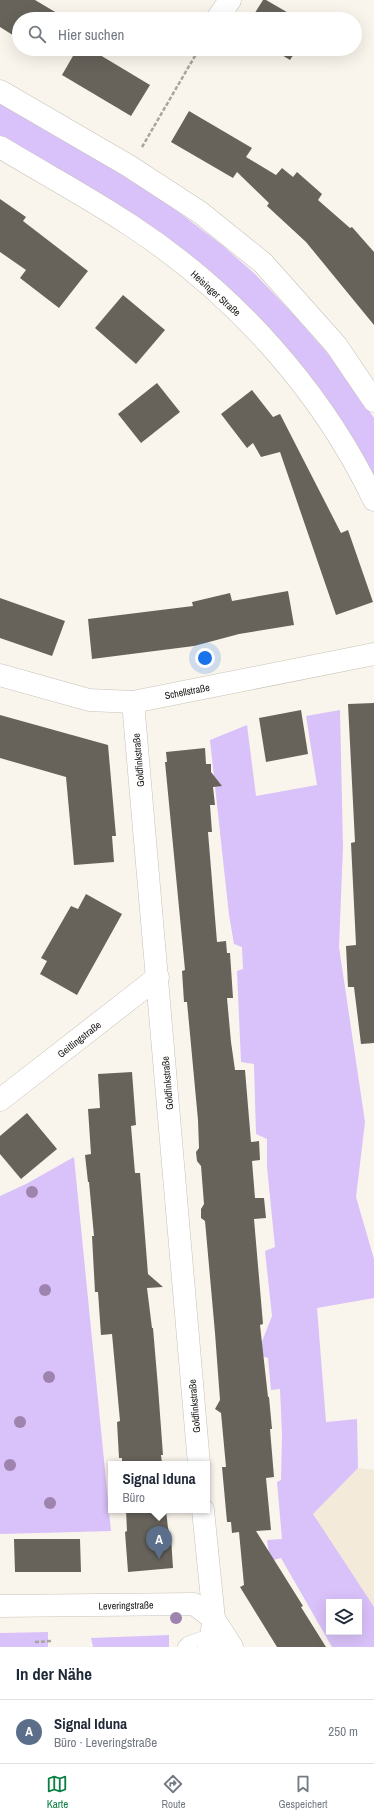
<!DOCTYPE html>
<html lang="de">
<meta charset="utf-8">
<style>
body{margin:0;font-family:"Archivo Narrow",sans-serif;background:#f6f6f7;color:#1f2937}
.controls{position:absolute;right:12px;bottom:12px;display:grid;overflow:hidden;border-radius:0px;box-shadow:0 4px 16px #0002}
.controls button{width:36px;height:36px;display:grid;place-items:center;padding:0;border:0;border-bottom:1px solid #e0e1e3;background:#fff;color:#1f2937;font:20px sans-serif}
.you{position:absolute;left:205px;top:658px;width:14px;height:14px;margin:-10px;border:3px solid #fff;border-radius:50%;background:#1a73e8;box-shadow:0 0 0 6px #1a73e833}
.badge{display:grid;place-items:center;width:26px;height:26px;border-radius:50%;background:#0b8043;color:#fff;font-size:13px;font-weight:700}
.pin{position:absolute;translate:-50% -33px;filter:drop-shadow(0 1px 2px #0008)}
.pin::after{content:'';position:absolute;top:21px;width:14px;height:12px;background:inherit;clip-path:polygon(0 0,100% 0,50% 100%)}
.popup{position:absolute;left:108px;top:1461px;width:102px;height:52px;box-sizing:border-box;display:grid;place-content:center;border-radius:0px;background:#fff;filter:drop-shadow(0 1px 3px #0005);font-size:13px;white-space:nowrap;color:#747a83}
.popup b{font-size:15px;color:#1f2937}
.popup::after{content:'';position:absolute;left:50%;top:100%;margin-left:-8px;border:8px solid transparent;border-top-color:#fff}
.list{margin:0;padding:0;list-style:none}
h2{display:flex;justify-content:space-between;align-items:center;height:52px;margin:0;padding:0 16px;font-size:17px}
h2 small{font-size:13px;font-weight:400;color:#747a83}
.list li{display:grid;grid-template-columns:26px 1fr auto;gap:12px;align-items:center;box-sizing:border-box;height:64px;padding:0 16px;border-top:1px solid #e0e1e3}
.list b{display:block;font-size:15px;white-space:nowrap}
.list p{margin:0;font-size:13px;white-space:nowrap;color:#747a83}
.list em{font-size:13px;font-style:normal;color:#747a83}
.icon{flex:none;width:22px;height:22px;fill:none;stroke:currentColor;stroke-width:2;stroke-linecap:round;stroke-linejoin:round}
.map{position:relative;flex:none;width:374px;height:1647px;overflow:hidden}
.search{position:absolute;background:#fff;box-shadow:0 4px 16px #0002;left:12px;right:12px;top:12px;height:44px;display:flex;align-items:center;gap:10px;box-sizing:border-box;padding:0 14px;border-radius:22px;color:#747a83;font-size:15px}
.sheet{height:116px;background:#fff}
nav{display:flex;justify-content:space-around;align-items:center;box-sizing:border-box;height:56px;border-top:1px solid #e0e1e3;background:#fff;font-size:11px;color:#747a83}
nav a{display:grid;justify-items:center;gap:2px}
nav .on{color:#0b8043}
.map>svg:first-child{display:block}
.built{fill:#f3eada}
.green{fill:#d9c1f9;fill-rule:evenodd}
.building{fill:#67635b}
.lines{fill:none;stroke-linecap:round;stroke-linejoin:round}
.lane-casing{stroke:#c7c2b9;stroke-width:14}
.street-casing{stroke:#c7c2b9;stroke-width:23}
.secondary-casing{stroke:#c7c2b9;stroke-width:23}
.path{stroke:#a9a59e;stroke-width:2.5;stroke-dasharray:4 2;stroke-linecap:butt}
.lane{stroke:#fff;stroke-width:13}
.street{stroke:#fff;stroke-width:22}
.secondary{stroke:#fff;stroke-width:22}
.tree{fill:#9d83ad}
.labels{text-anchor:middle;stroke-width:3;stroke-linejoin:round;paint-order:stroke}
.street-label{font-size:10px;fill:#181613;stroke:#fff}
</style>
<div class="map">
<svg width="374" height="1647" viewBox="0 0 374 1647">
<rect width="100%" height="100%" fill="#faf5ec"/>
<!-- built -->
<path class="built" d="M358 1468 374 1470V1611L313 1514Z"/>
<!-- green -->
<g class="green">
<path d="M0 101 130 179 164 201 222 245 255 274 295 316 336 363 374 418V482L238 298 185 251 103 195 0 136Z"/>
<path d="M340 710 343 847 339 947 365 1122 356 1197 374 1259V1298L317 1308 326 1422 357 1419 358 1468 313 1514 374 1607V1647H332L281 1558 270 1561 267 1540 282 1539 277 1482 281 1480 282 1435 280 1389 271 1390 268 1358 261 1356V1344L272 1316 265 1251 275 1247 267 1167V1139L256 1134 254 1064 241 1062 237 971 243 969 242 947 234 944 229 915 210 740 247 725 256 796 317 785 306 716ZM329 1602H359V1632H329Z"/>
<path d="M74 1157 111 1531 0 1534V1196L26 1184Z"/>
<path d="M48 1632V1647H0V1633Z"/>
<path d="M169 1635V1647H93L91 1638Z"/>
</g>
<!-- building -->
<g class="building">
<path d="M0 0H35L67 19H19V39L0 27Z"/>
<path d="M263 0H266L299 19H251Z"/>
<path d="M77 49H90L150 85 131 116 62 75Z"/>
<path d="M272 49H297L290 60Z"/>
<path d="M189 111 252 148 246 157 276 175 282 168 293 177 297 172 322 194 318 200 350 228 352 227 374 252V325L306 242 267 206 269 203 237 172 233 178 171 142Z"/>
<path d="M0 199 26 217 23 221 88 271 59 308 20 278 26 270 0 252Z"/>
<path d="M123 295 165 330 136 364 95 328Z"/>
<path d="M157 383 180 412 141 443 118 414Z"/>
<path d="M252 390 273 417 280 414 341 533 348 530 373 602 336 615 280 452 261 457 253 443 247 448 221 414Z"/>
<path d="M288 591 294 625 239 634 194 646 92 659 88 619 193 606 192 602 230 593 232 601Z"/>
<path d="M0 598 65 621 52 656 0 638Z"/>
<path d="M374 703V1043L361 1044 354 987H348L346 946 356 945 351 843 355 842 348 704Z"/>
<path d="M301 710 308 754 266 762 259 718Z"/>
<path d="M0 715 108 745 116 836H112L114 862 74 865 66 777 0 758Z"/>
<path d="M205 748 206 764H211V772L222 786 213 787 215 805H210L212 832H208L217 942 226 941 227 953H230L233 998H227L231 1042 235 1070H245L251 1142 259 1141 260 1160 252 1161 255 1198H264L266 1218 254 1219 263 1324 260 1325 268 1397H269L272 1429H270L274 1477 266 1478 271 1530 256 1531 303 1606 301 1607 326 1647H277L240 1587 244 1585 239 1532 232 1533 231 1522H227L222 1467H226L221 1413 215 1409 220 1400 215 1333 205 1221 201 1218V1209L204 1204 201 1166 197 1161 196 1152 199 1148 198 1120 187 1002H184L182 971 185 970 165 762H167L166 752Z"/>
<path d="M86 894 122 914 77 995 40 974 47 961 41 958 71 906 78 909Z"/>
<path d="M132 1072 136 1125 131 1126 135 1173H140L148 1274 163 1287 147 1288 152 1328H153L158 1387 163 1455H161L162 1464H122V1458H119L117 1422 120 1421 112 1334 101 1335 98 1292H95L92 1236H94L89 1182H88L85 1155 91 1154 88 1109 100 1108 98 1074Z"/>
<path d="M27 1113 57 1149 21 1179 0 1154V1136Z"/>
<path d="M126 1510H166L168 1528 171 1537 173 1568 128 1572 125 1532 127 1531Z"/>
<path d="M14 1539H80L81 1572H15Z"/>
</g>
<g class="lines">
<!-- lane casing -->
<g class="lane-casing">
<path id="lane" d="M184 1647 188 1643 211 1635"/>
</g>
<!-- street casing -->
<g class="street-casing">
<g id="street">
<path d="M217 19 230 0"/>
<path d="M0 675 89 700 133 702 374 654"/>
<path d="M133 702 199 1464"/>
<path d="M0 1100 158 977"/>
<path d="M203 1510 214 1619 209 1647"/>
<path d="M0 1606 194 1604 214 1619 232 1647"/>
</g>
</g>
<!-- secondary casing -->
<g class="secondary-casing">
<g id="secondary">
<path d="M0 91 129 166 201 213 263 263 336 345 374 401"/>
<path d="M0 147C43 173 88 197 130 225 233 292 321 389 374 500"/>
</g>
</g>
<!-- path -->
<g class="path">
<path d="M142 147 199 49"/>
<path d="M35 1642 52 1641"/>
</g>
<!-- lane -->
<use href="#lane" class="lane"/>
<!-- street -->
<use href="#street" class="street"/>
<!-- secondary -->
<use href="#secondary" class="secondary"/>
</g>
<!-- trees -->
<g class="tree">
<circle cx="32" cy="1192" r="6"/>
<circle cx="45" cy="1290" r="6"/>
<circle cx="49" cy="1377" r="6"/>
<circle cx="20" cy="1422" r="6"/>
<circle cx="10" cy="1465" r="6"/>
<circle cx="50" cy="1503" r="6"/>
<circle cx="176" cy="1618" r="6"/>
</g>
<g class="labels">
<!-- street labels -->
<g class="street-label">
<text transform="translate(216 293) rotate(42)" y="4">Heisinger Straße</text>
<text transform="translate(187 691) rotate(-11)" y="4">Schellstraße</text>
<text transform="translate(138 760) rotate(-95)" y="4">Goldfinkstraße</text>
<text transform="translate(79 1039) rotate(-38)" y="4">Geitlingstraße</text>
<text transform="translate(167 1083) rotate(-95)" y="4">Goldfinkstraße</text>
<text transform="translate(194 1406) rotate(-95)" y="4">Goldfinkstraße</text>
<text transform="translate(126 1605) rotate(-1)" y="4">Leveringstraße</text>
</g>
</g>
</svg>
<div class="controls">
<button><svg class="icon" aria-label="layers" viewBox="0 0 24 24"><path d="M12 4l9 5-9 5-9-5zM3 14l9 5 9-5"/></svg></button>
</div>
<div class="you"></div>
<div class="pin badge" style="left:159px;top:1559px;background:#5c6f8a">A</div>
<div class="popup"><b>Signal Iduna</b>Büro</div>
<div class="search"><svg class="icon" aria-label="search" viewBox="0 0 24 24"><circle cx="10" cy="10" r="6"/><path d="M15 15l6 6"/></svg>Hier suchen</div>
</div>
<section class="sheet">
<h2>In der Nähe<small></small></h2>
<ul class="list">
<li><span class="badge" style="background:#5c6f8a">A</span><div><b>Signal Iduna</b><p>Büro · Leveringstraße</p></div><em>250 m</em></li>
</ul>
</section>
<nav>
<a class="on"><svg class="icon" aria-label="map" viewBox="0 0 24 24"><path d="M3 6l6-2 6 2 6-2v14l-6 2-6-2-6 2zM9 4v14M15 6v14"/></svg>Karte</a>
<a><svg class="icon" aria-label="directions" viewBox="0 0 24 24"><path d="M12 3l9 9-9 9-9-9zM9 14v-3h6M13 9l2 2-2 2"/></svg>Route</a>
<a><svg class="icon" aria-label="saved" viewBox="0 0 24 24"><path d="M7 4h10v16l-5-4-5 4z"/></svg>Gespeichert</a>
</nav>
